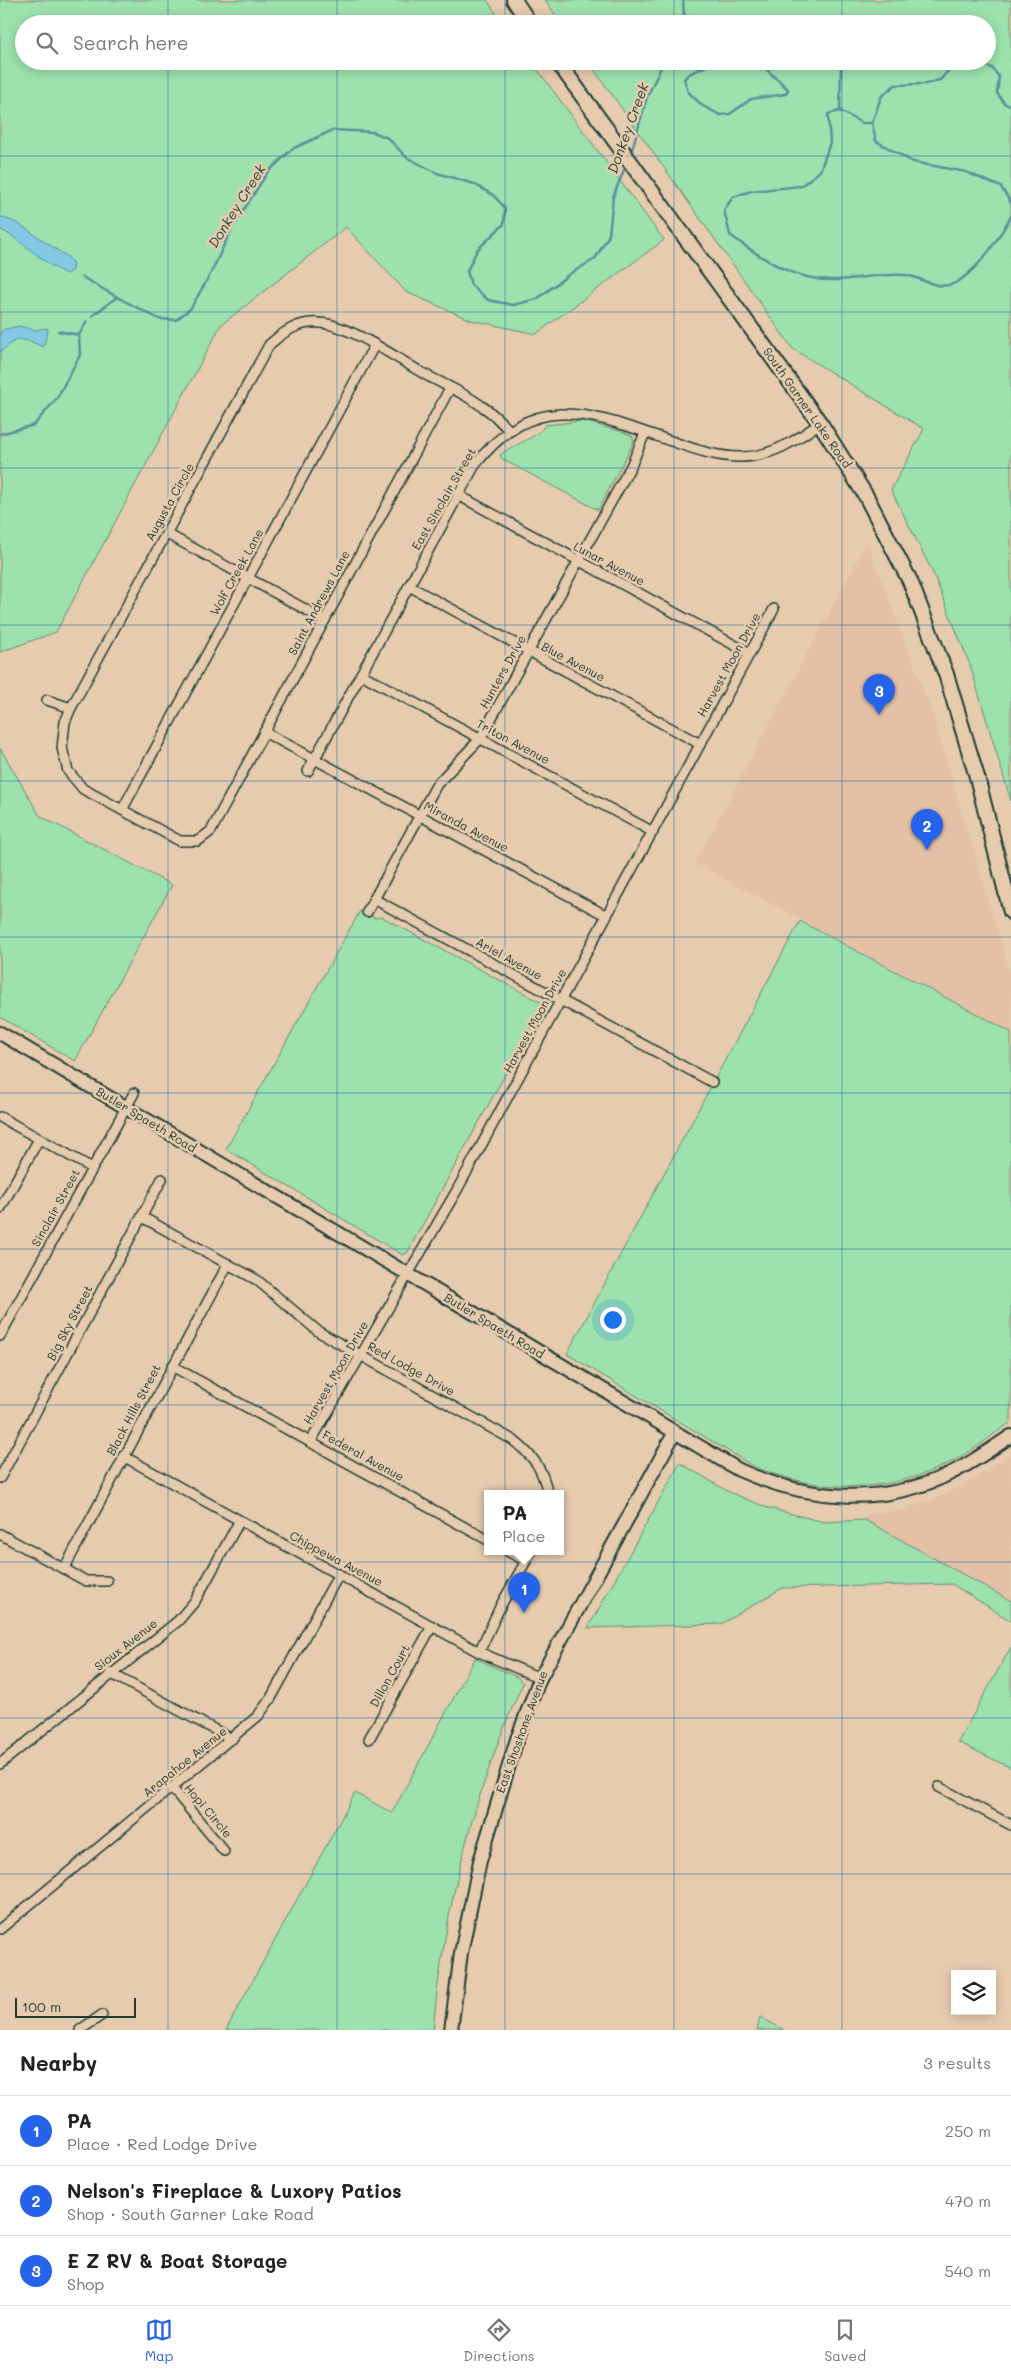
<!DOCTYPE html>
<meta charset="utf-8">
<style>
body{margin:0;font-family:Mali,sans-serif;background:#f2f2f2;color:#222}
.controls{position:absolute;right:15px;bottom:15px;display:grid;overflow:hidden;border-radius:0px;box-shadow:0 2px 12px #0003}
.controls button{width:45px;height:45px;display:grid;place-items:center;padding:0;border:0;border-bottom:1px solid #e0e0e0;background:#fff;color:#222;font:25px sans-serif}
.scale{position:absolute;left:15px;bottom:12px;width:121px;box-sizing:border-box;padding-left:5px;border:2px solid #1f3d34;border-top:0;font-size:14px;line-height:18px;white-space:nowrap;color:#1f3d34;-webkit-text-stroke:4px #e6cbae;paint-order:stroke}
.you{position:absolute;left:612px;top:1319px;width:18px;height:18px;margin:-12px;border:4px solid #fff;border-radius:50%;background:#1a73e8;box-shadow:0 0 0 8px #1a73e833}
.badge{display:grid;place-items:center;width:32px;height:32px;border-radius:50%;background:#2563eb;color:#fff;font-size:16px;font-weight:700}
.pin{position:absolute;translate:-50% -41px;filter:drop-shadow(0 1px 2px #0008)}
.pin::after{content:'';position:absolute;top:26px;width:18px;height:15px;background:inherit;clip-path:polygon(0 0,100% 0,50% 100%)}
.popup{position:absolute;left:484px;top:1490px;width:80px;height:65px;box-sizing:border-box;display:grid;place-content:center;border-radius:0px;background:#fff;filter:drop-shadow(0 1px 4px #0005);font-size:16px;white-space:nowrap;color:#767676}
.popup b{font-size:19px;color:#222}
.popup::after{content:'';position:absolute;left:50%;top:100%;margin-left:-10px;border:10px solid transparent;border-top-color:#fff}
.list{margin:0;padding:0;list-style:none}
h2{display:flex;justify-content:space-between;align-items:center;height:65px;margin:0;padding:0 20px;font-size:21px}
h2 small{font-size:16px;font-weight:400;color:#767676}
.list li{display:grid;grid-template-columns:32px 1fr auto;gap:15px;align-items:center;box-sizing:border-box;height:70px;padding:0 20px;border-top:1px solid #e0e0e0}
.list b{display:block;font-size:19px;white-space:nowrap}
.list p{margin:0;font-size:16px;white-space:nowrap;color:#767676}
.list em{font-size:16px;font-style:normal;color:#767676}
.icon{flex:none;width:28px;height:28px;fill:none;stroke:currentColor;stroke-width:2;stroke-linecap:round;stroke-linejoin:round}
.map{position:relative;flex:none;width:1011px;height:2030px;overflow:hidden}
.search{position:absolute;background:#fff;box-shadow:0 2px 12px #0003;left:15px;right:15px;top:15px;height:55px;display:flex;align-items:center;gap:12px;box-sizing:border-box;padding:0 18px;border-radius:28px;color:#767676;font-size:19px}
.sheet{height:275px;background:#fff}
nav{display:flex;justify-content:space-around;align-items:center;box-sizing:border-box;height:70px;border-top:1px solid #e0e0e0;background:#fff;font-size:14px;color:#767676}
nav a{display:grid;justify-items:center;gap:2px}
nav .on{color:#2563eb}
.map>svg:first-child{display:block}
.built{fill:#e4c0a7}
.green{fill:#9de2ae;stroke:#5e9071}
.water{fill:#83c8e4;stroke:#5b909e}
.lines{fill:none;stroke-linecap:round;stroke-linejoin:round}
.stream{stroke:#5b909e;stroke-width:2.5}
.street-casing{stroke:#1f3d34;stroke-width:12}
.secondary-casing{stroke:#1f3d34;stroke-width:16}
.primary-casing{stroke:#1f3d34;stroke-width:18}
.street{stroke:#e6cbae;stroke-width:9}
.secondary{stroke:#e6cbae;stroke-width:12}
.primary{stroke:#e6cbae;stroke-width:14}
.grid{fill:none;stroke:#1f6fb2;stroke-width:1;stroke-opacity:0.55}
.labels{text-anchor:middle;stroke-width:5;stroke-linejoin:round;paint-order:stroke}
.street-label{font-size:12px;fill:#1f3d34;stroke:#e6cbae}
.water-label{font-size:14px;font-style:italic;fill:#24443d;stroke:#e6cbae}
</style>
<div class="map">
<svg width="1011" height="2030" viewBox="0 0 1011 2030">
<rect width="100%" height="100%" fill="#e6cbae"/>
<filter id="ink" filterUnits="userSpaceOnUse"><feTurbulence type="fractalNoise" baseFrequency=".02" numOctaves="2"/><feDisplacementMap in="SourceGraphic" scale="10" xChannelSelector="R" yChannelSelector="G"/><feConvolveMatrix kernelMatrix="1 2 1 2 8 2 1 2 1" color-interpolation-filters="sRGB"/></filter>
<g filter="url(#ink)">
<!-- built -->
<g class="built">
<path d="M867 542 934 718 1011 976V1032L695 863Z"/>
<path d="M1011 1454V1601L865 1520 867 1514 903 1510 944 1495 979 1476Z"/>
</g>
<!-- green -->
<g class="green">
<path d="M0 0H487L503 24H24V61H531L664 240 536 334 471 320 406 292 346 227 221 325 56 632 0 652Z"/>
<path d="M545 0H1011V801L970 665 933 573 891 490 924 429 793 349 588 61H987V24H562Z"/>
<path d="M583 421 626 433 632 436 634 441 598 510 502 459 500 455C511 446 539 437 545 425Z"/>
<path d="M0 748 40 816 172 885 75 1061 0 1017Z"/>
<path d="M360 911 375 918 382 917 544 1004 407 1253 403 1255 226 1149Z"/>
<path d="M800 921 1011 1032V1422C992 1435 972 1452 951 1462 887 1495 818 1493 753 1466L567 1354Z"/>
<path d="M680 1463 729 1492 768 1508 824 1522 865 1520 1011 1601V1621L952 1584 782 1588 721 1624 588 1628Z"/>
<path d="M1011 1647V1768L958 1742Z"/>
<path d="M475 1658 517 1677 523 1683C473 1793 444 1910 433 2030H226L355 1793 392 1813Z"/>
<path d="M760 2017 784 2030H757Z"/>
</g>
<!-- water -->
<g class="water">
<path d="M0 216 19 224 69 258 73 264 72 270 66 274C43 263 24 242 0 229Z"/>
<path d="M19 326 35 330 47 328 48 332 43 347 30 341 17 339 0 352V333L5 329Z"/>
</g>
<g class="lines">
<!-- stream -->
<g class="stream">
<path d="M684 16 693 17 695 24"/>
<path d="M682 24 684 16 683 0"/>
<path d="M708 61 706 66 689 74 684 79 688 92 703 106 720 115 730 114 751 99 786 94 788 89 767 70 765 61"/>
<path d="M839 61 841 66 840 111 862 123H872L881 97 895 85 925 84 940 80 957 61"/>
<path d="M971 61 992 68 999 77 997 93 1005 104 1011 105"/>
<path d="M840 111 828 114 830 143 820 171 801 186 751 191 733 197 724 210 730 235C762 259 796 282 837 280 857 279 885 273 905 275 924 278 940 293 959 281 982 265 998 240 1011 216"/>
<path d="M872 123 876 141 913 162 966 172 1001 187 1011 203"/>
<path d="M631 153 647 97 664 61"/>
<path d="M82 277 117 297"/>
<path d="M92 316 117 297 159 319 176 320 191 308 211 273 231 230 267 173 292 149 333 130 373 132 388 138 406 157 437 173 474 184 493 195 505 208 504 224 477 250 467 271 471 285 488 300 513 305 537 299 568 275 595 259 609 235 613 197 626 165"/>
<path d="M79 335 87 321"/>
<path d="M0 434 34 425 57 398 80 355 79 335 58 331"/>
</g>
<!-- street casing -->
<g class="street-casing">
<g id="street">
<path d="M450 388 211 831 198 841H180L83 789 68 771 62 748 65 722 71 708 269 345C283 332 299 321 320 323 350 325 398 359 426 375 445 385 466 394 483 407 493 413 501 422 509 430"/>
<path d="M458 495 749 653"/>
<path d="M167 534 325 620"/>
<path d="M409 586 700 744"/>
<path d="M361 674 653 832"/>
<path d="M47 700 71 708"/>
<path d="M264 732 607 916"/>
<path d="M308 771 475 465C535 388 592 414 671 441 694 449 716 457 741 457 771 457 797 440 820 423"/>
<path d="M122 810 374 346"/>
<path d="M374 899 712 1082"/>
<path d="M367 912 437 784 480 739 631 466 645 433"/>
<path d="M0 1117 92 1168"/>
<path d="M0 1209 39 1139"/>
<path d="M142 1217 257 1280 319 1332 513 1440C534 1457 542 1467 548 1494"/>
<path d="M0 1336 134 1093"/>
<path d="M172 1366 488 1540"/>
<path d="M311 1441 457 1190 774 609"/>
<path d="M123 1456 479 1652 540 1678"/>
<path d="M0 1478 162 1179"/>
<path d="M0 1534 86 1581H107"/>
<path d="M509 1552 526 1561"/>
<path d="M64 1569 228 1264"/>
<path d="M479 1652 501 1605 531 1552"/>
<path d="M110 1673 232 1739"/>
<path d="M369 1739 432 1626"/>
<path d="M0 1764 178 1621 195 1601 239 1522"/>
<path d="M939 1787 1011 1825"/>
<path d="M172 1788 224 1851"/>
<path d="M0 1929 258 1716 271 1698 339 1574"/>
<path d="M80 2030 102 2015"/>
</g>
</g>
<!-- secondary casing -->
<g class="secondary-casing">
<g id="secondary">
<path d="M0 1033 739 1470C806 1500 881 1507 949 1474 971 1464 991 1449 1011 1436"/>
<path d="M451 2030 461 1953 480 1861 517 1739 540 1678 675 1432"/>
</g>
</g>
<!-- primary casing -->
<g class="primary-casing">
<g id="primary">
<path d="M514 0 530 24"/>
<path d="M557 61 820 423 866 496 910 581 946 674 977 777 1011 912"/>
</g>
</g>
<!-- street -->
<use href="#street" class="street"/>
<!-- secondary -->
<use href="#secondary" class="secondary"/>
<!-- primary -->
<use href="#primary" class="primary"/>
</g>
</g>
<!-- grid -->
<path class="grid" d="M168 0V24M337 0V24M505 0V24M674 0V24M842 0V24M168 61V2030M337 61V2030M505 61V2030M674 61V2030M842 61V2030M0 156H1011M0 312H1011M0 468H1011M0 625H1011M0 781H1011M0 937H1011M0 1093H1011M0 1249H1011M0 1405H1011M0 1562H1011M0 1718H1011M0 1874H1011"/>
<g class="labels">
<!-- street labels -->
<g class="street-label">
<text transform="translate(807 408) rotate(55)" y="4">South Garner Lake Road</text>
<text transform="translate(444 499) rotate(-60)" y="4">East Sinclair Street</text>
<text transform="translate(170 502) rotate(-61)" y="4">Augusta Circle</text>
<text transform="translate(609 564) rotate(28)" y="4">Lunar Avenue</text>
<text transform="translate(237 572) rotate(-61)" y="4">Wolf Creek Lane</text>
<text transform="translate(319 603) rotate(-62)" y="4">Saint Andrews Lane</text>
<text transform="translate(573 662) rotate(28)" y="4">Blue Avenue</text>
<text transform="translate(729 665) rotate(-61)" y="4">Harvest Moon Drive</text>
<text transform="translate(503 672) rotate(-61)" y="4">Hunters Drive</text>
<text transform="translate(513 742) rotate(28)" y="4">Triton Avenue</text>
<text transform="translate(466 827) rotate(28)" y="4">Miranda Avenue</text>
<text transform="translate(509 959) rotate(29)" y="4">Ariel Avenue</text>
<text transform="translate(535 1021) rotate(-61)" y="4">Harvest Moon Drive</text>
<text transform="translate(146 1120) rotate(31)" y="4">Butler Spaeth Road</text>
<text transform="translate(56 1208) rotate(-61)" y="4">Sinclair Street</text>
<text transform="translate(70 1323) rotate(-62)" y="4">Big Sky Street</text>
<text transform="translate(494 1326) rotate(31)" y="4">Butler Spaeth Road</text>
<text transform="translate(411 1369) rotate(29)" y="4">Red Lodge Drive</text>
<text transform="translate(336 1373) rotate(-60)" y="4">Harvest Moon Drive</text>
<text transform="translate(134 1410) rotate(-62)" y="4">Black Hills Street</text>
<text transform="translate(363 1456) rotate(29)" y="4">Federal Avenue</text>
<text transform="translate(336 1559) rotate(28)" y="4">Chippewa Avenue</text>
<text transform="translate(126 1645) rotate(-38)" y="4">Sioux Avenue</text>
<text transform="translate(390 1676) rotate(-61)" y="4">Dillon Court</text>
<text transform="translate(522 1732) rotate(-70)" y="4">East Shoshone Avenue</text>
<text transform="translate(185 1762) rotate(-39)" y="4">Arapahoe Avenue</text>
<text transform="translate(208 1811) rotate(50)" y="4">Hopi Circle</text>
</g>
<!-- water labels -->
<g class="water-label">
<text transform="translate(628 128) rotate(-70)" y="5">Donkey Creek</text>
<text transform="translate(237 206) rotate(-58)" y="5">Donkey Creek</text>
</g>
</g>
</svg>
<div class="controls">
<button><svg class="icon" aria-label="layers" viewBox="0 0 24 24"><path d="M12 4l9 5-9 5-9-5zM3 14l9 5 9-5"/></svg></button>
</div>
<div class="scale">100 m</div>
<div class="you"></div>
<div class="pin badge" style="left:524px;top:1613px">1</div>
<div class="popup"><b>PA</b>Place</div>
<div class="pin badge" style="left:927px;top:850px">2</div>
<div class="pin badge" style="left:879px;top:715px">3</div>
<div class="search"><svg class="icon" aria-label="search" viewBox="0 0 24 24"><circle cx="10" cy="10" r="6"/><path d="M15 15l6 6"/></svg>Search here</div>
</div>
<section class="sheet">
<h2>Nearby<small>3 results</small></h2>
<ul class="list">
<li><span class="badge">1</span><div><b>PA</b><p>Place · Red Lodge Drive</p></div><em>250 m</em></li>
<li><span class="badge">2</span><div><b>Nelson's Fireplace &amp; Luxory Patios</b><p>Shop · South Garner Lake Road</p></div><em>470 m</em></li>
<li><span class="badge">3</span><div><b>E Z RV &amp; Boat Storage</b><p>Shop</p></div><em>540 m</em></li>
</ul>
</section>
<nav>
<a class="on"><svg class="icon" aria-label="map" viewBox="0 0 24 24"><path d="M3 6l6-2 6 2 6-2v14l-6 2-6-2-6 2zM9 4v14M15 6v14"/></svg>Map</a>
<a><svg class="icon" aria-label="directions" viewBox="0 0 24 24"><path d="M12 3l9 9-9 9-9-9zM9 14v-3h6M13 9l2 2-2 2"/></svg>Directions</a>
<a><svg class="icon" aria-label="saved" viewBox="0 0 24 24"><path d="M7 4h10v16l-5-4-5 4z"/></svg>Saved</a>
</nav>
